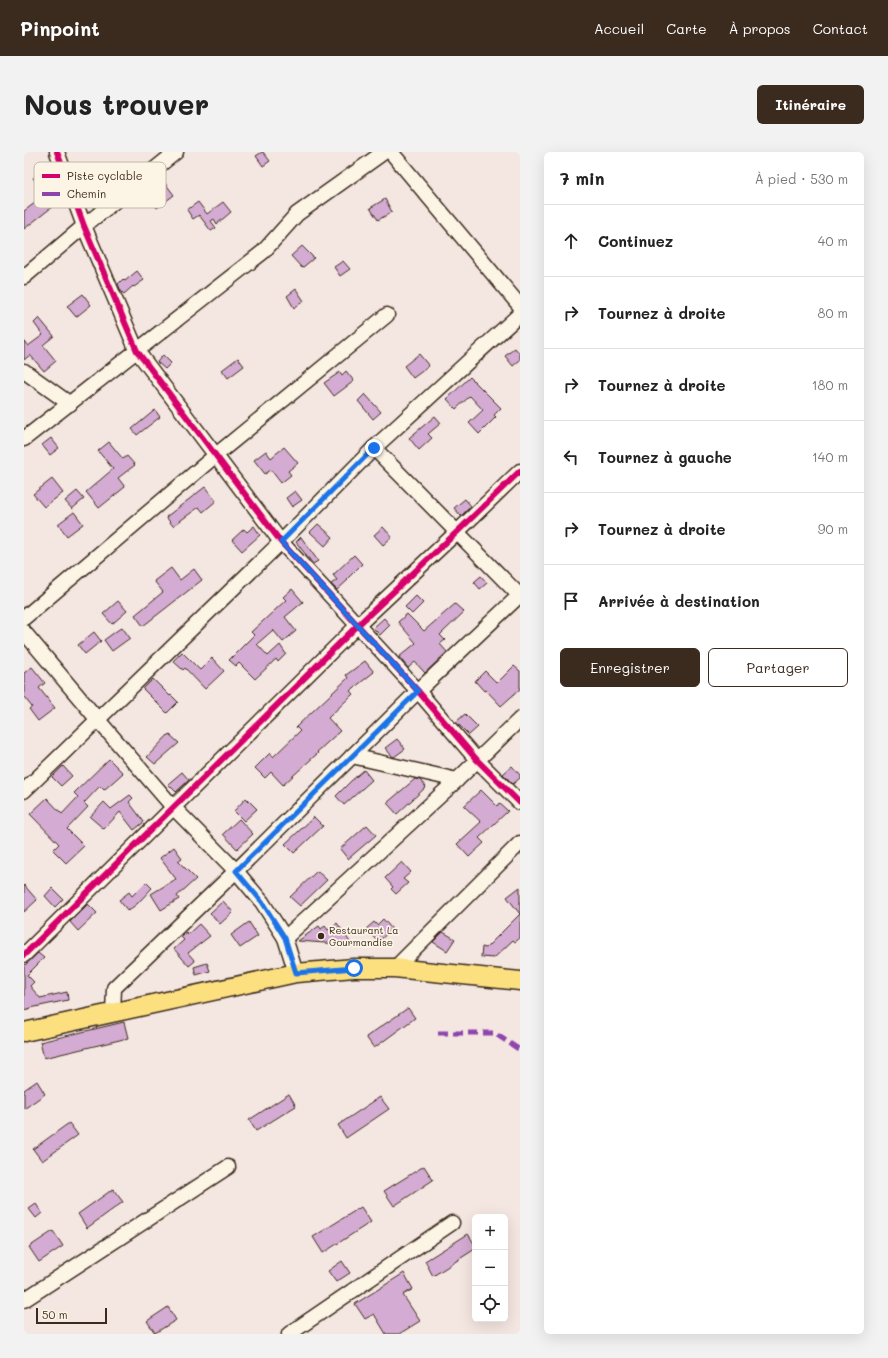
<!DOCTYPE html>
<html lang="fr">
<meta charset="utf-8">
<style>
body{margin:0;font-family:Mali,sans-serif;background:#f2f2f2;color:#222}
.controls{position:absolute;right:12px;bottom:12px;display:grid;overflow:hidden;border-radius:6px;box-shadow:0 4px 16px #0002}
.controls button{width:36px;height:36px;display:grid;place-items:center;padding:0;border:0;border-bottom:1px solid #e0e0e0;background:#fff;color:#222;font:20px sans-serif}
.scale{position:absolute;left:12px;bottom:10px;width:71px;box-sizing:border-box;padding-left:4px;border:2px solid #3b2a1e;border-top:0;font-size:11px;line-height:14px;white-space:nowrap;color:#3b2a1e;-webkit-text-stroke:3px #fcf5e5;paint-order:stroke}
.stop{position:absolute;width:12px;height:12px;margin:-9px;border:3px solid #1a73e8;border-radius:50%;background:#fff}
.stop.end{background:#1a73e8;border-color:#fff;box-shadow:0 1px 4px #0008}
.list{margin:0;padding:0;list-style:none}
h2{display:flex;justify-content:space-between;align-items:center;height:52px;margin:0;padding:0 16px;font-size:17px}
h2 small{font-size:13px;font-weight:400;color:#767676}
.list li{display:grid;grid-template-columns:26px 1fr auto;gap:12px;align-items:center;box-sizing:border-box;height:72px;padding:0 16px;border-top:1px solid #e0e0e0}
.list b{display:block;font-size:15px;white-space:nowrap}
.list em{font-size:13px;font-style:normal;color:#767676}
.actions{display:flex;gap:8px;padding:12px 16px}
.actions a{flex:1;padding:9px 0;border:1px solid #3b2a1e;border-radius:6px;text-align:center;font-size:14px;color:#3b2a1e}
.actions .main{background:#3b2a1e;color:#fff}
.icon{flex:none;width:22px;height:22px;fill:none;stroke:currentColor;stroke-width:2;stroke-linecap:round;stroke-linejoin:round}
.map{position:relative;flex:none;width:496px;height:1182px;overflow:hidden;border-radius:6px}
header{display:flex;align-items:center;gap:24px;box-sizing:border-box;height:56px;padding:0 20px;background:#3b2a1e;color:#fff}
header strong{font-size:19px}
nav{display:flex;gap:22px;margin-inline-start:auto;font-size:14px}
.intro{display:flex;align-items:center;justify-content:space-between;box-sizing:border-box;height:96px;padding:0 24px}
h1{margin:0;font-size:28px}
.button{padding:10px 18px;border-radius:6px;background:#3b2a1e;color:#fff;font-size:14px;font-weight:700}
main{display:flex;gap:24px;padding:0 24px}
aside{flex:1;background:#fff;border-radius:6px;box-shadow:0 4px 16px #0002}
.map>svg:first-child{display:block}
.building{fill:#d4abd2;stroke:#3b2a1e}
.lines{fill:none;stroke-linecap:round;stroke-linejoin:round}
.minor-casing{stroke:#3b2a1e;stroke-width:17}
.major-casing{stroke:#3b2a1e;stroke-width:21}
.minor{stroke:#fcf5e5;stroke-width:14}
.major{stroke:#fce080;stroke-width:18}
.quiet{stroke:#8e44ad;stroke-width:5;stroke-dasharray:10 5;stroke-linecap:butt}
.cycleway-casing{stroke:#fcf5e5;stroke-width:8}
.cycleway{stroke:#d6006c;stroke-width:6}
.route{stroke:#1a73e8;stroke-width:5}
.poi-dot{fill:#3b2a1e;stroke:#fcf5e5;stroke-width:1.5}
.labels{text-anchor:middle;stroke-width:3.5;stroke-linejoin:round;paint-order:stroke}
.poi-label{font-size:10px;fill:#3b2a1e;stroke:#fcf5e5;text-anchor:start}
.key{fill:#fcf5e5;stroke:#c2b8a9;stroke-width:1}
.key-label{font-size:11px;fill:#3b2a1e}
</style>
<header>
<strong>Pinpoint</strong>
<nav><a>Accueil</a><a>Carte</a><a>À propos</a><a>Contact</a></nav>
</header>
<div class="intro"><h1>Nous trouver</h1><a class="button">Itinéraire</a></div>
<main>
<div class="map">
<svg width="496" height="1182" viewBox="0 0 496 1182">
<rect width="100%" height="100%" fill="#f4e6e1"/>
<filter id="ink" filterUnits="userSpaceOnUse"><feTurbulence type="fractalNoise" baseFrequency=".025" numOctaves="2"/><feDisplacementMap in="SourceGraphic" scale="8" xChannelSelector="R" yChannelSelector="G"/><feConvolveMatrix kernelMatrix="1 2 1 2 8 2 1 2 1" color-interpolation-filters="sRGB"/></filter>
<g filter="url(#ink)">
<!-- building -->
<g class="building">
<path d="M238 0H239L246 9 239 14 232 4Z"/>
<path d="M23 16 33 31 35 30 37 37 24 47 9 26Z"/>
<path d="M141 31 150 43 133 56 123 44Z"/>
<path d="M19 45 27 56 0 77V59Z"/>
<path d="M361 47 368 60 354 68 346 56Z"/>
<path d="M174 50 183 62 199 50 207 60 193 72 190 67 187 69 192 76 187 79 175 63 169 67 163 58Z"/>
<path d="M278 94 290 106 278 116 267 104Z"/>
<path d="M319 109 326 117 316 124 310 115Z"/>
<path d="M113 119 120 128 110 135 109 134 100 142 97 139 94 132 99 127 101 129Z"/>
<path d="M272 137 280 149 270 156 263 144Z"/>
<path d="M59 142 67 153 52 165 43 154Z"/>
<path d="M15 166 30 184 19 193 32 209 20 219 6 203 0 208V189L4 194 19 183 10 171Z"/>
<path d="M491 196 496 202V208L489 214 481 204Z"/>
<path d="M395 202 405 214 389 226 380 214Z"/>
<path d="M139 203 147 211 141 217 133 210Z"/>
<path d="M214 206 220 214 204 226 198 218Z"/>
<path d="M322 219 330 229 310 244 300 231 316 220 318 223Z"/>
<path d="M446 225 477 256 470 263 472 265 455 282 445 271 459 258 446 244 432 257 423 247Z"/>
<path d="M341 242 357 260 349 267 334 249Z"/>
<path d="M131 258 136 265 113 283 108 277Z"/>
<path d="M411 264 417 271 404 282 408 286 395 298 385 286Z"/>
<path d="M27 286 35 296 26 303 18 293Z"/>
<path d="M85 290 99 307 103 304 111 313 94 326 101 335 75 356 62 340 89 317 74 299Z"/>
<path d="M260 295 274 311 264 319 267 323 257 331 247 318 241 322 230 308 242 299 247 306Z"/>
<path d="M28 327 39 341 20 355 9 342Z"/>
<path d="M181 335 192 349 179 360 175 355 149 374 142 365Z"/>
<path d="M53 339 60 347 48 357 41 349Z"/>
<path d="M271 339 278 348 268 355 262 346Z"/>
<path d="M441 347 447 354 437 364 430 356Z"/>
<path d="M50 360 59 372 43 384 34 372Z"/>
<path d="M294 372 309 385 301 394 286 380Z"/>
<path d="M230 374 236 383 218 399 208 388 220 377 223 380Z"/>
<path d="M359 375 368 385 359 393 350 383Z"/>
<path d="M277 385 294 409 289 412 272 390Z"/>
<path d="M330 403 338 412 323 427 324 428 313 438 307 432 313 428 309 423Z"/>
<path d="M147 416 156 428 170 417 178 428 119 474 111 463 139 440 130 429Z"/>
<path d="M457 424 463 431 456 437 450 430Z"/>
<path d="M268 437 279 450 261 465 272 479 259 490 249 478 233 492 244 504 256 493 262 502 254 510 252 507 231 527 215 511 212 514 205 508 230 483 227 480 262 448 259 445Z"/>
<path d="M392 444 399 451 388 462 381 455Z"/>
<path d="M94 449 103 459 88 472 79 462Z"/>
<path d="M431 452 440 460 416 483 421 488 416 492 423 500 401 521 391 510 384 516 375 505 392 491 374 470 383 462 400 479Z"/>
<path d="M360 466 366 473 356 483 349 476Z"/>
<path d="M98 475 106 486 88 499 80 488Z"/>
<path d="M70 480 77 489 61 502 54 493Z"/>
<path d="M158 500 176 518 188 506 200 519 181 537 161 516 159 518 149 509Z"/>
<path d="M341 509 350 520 326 539 329 542 304 566 316 579 293 600 294 601 259 633 247 620 241 626 231 616 246 601 249 605 276 579 272 575 324 526 322 523Z"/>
<path d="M490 514 496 519V537L477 554 462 538 460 539 451 529 461 519 473 531Z"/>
<path d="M8 515 21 531 15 536 31 556 14 569 5 557 8 555 0 545V521Z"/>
<path d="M129 527 146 544 147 543 154 550 143 561 119 537Z"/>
<path d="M441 562 454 575 445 583 432 570Z"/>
<path d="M145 582 155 591 131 612 123 605Z"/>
<path d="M373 587 381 597 370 605 368 604 361 596Z"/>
<path d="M85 607 99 621 80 638 76 634 60 651 64 655 43 677 60 694 42 711 29 698 35 692 6 662 23 646 38 662 54 645 50 641Z"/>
<path d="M39 614 48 624 37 634 28 625Z"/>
<path d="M488 614 496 623V626L489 632 479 622Z"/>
<path d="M340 618 348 628 320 653 312 644 327 629Z"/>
<path d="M158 620 165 628 152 640 144 632Z"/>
<path d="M391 627 396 628 402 635 373 662 363 651Z"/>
<path d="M457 638 473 654 475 651 484 659 455 686 460 691 445 705 433 692 457 670 440 654Z"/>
<path d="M106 643 109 646 105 650 120 670 110 678 96 660 80 677 66 665 80 650 87 657Z"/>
<path d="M222 646 233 657 220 669 210 659Z"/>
<path d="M290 665 299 674 270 701 261 692Z"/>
<path d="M215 667 229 682 213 697 199 682Z"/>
<path d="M343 673 352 683 324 707 316 697Z"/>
<path d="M150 695 158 706 154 709 172 727 153 744 155 747 137 758 127 742 152 727 136 706Z"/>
<path d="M378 710 387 720 379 727 384 731 372 742 367 737 369 735 361 726Z"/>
<path d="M293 719 303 728 276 754 266 745Z"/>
<path d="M122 730 128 736 114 751 104 759 95 748 105 740 108 744Z"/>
<path d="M0 733 13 748 0 760Z"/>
<path d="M496 735V786L491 790 489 788 470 806 457 805 458 795 462 796 496 762 483 745Z"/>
<path d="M28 736 39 747 31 755 21 744Z"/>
<path d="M199 749 209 760 196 772 186 761Z"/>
<path d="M64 752 73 761 54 779 46 770Z"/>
<path d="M359 767 368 777 354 790 342 777 350 770 353 773Z"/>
<path d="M225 770 234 784 216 796 207 783Z"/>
<path d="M313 771 328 793 274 789 295 774 297 777 301 774 304 778Z"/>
<path d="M175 772 186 784 164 801 171 809 165 814 150 797 160 788 157 785 162 780 164 782Z"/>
<path d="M419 780 431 787 423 799 409 790Z"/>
<path d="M14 801 20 806 3 823 10 830 6 834 16 846 43 840 44 848 11 855 0 858V814Z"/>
<path d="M183 811 186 819 172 823 170 815Z"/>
<path d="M384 856 391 866 350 896 342 885Z"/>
<path d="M100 870 104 886 20 906 16 890Z"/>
<path d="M13 929 21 942 0 957V938Z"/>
<path d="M265 942 272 954 232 979 225 968Z"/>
<path d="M356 945 365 957 322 986 314 973Z"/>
<path d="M45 971 54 983 18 1009 9 997Z"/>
<path d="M400 1014 409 1028 370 1054 360 1039Z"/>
<path d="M89 1037 99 1050 63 1076 54 1062Z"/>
<path d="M12 1052 18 1061 12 1066 5 1057Z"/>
<path d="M337 1055 347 1070 299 1101 289 1085Z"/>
<path d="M29 1079 39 1094 15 1110 5 1095Z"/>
<path d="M444 1082 451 1093V1097L409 1124 401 1109Z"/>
<path d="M318 1109 326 1121 312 1130 304 1119Z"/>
<path d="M380 1121 389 1137 379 1143 396 1169 375 1182H362L350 1162 341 1167 331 1152Z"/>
<path d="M144 1155 152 1168 131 1181 123 1169Z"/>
</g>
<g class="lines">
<!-- minor casing -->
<g class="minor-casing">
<g id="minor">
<path d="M33 0 60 74 113 199 257 390 394 539 453 608 496 651"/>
<path d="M367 0 496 154"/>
<path d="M0 125 60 74 152 0"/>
<path d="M0 219 46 252"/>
<path d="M0 287 239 100 273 62 360 0"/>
<path d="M350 296 496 444"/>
<path d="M0 466 192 303 363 163"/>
<path d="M0 480 74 568 149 655 212 719 238 750 261 786 272 821"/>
<path d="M328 604 433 628"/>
<path d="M0 639 257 390 350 296 496 162"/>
<path d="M261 786 433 628 496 567"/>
<path d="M0 803 334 473 433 380 496 319"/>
<path d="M371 816 496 691"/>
<path d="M89 861 90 836 212 719 394 539 496 443"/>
<path d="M0 1148 204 1015"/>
<path d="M265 1182 428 1071"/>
</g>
</g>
<!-- major casing -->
<g class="major-casing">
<path id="major" d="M0 880 272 821 330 816H371L496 829"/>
</g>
<!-- minor -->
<use href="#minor" class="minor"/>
<!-- major -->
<use href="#major" class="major"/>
<!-- quiet -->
<path class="quiet" d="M414 881H470L496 898"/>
<!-- cycleway casing -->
<g class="cycleway-casing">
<g id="cycleway">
<path d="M33 0 60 74 113 199 257 390 394 539 453 608 496 651"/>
<path d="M0 803 334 473 433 380 496 319"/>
</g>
</g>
<!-- cycleway -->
<use href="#cycleway" class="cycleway"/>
</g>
</g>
<g class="lines" filter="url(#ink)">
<!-- route -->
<path class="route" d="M330 816 272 821 261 786 238 750 212 719 394 539 257 390 350 296"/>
</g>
<!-- markers -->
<circle class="poi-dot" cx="297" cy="784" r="4"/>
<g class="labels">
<!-- poi labels -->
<g class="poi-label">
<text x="305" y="782">Restaurant La<tspan x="305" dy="12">Gourmandise</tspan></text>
</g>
</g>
<!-- legend -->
<rect x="10" y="10" width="132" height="46" rx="6" class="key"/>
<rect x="18" y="22" width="18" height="4" fill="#d6006c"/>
<rect x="18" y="40" width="18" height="4" fill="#8e44ad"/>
<g class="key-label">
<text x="43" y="28">Piste cyclable</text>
<text x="43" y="46">Chemin</text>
</g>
</svg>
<div class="controls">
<button>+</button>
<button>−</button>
<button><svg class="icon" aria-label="locate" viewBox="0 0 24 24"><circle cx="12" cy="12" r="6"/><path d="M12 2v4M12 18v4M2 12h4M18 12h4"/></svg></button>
</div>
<div class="scale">50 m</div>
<div class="stop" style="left:330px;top:816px"></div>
<div class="stop end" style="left:350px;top:296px"></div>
</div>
<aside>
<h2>7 min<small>À pied · 530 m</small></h2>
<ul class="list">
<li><svg class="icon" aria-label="ahead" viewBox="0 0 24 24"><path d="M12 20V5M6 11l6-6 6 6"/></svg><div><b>Continuez</b></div><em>40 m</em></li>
<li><svg class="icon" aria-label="right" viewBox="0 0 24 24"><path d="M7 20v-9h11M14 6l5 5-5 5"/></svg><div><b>Tournez à droite</b></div><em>80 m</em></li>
<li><svg class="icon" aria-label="right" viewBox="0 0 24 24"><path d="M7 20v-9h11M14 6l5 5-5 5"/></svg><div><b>Tournez à droite</b></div><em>180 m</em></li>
<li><svg class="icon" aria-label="left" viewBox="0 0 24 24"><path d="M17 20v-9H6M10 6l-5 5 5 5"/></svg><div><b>Tournez à gauche</b></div><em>140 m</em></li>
<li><svg class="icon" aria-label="right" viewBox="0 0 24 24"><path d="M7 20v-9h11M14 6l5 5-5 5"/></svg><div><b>Tournez à droite</b></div><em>90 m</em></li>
<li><svg class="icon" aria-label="arrive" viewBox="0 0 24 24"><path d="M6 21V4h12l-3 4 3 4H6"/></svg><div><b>Arrivée à destination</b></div></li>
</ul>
<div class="actions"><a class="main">Enregistrer</a><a>Partager</a></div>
</aside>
</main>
